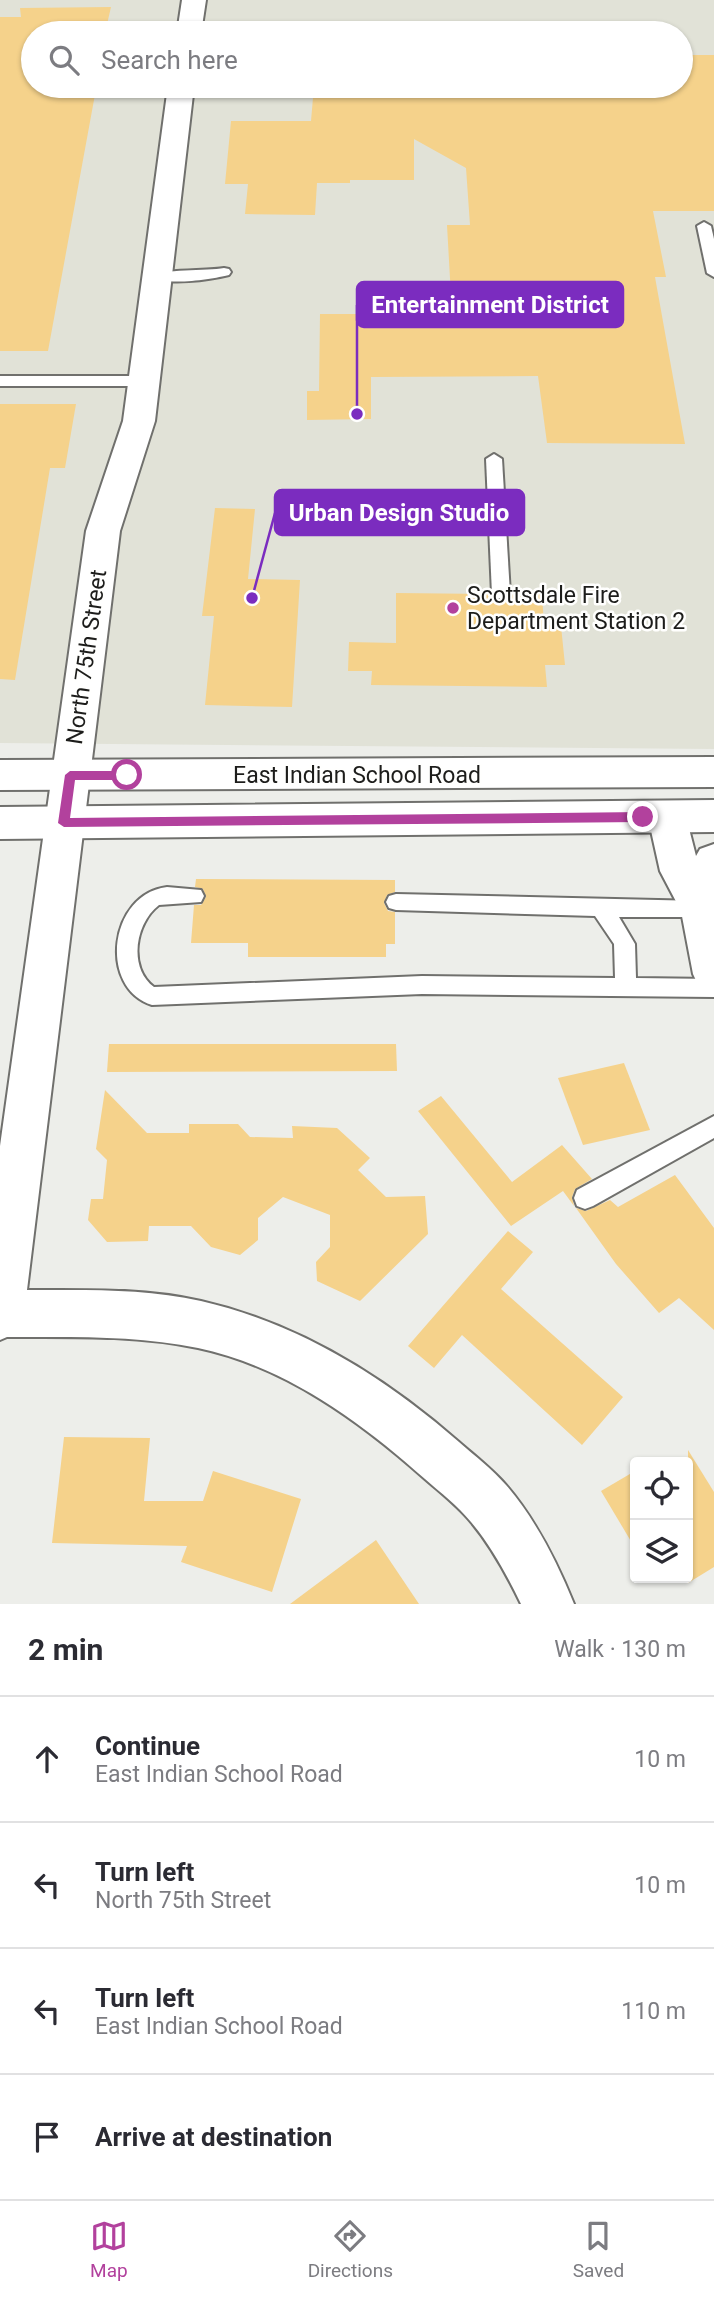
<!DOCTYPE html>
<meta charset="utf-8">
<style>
body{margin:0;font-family:Roboto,sans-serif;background:#f7f7f7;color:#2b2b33}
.controls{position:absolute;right:21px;bottom:21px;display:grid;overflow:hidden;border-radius:7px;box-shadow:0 2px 5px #0004}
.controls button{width:63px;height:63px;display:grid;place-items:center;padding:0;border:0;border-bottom:2px solid #e1e1e2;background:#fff;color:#2b2b33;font:35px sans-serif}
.stop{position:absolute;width:21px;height:21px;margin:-16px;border:5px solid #b2419d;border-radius:50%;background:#fff}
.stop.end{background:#b2419d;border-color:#fff;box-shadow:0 2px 7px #0008}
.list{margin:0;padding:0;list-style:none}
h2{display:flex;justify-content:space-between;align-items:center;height:91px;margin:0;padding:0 28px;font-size:30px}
h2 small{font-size:23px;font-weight:400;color:#7c7c81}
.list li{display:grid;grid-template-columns:46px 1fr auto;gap:21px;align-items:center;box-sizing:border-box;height:126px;padding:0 28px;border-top:2px solid #e1e1e2}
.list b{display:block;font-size:26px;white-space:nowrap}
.list p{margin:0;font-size:23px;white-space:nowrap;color:#7c7c81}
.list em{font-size:23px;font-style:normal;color:#7c7c81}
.icon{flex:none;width:38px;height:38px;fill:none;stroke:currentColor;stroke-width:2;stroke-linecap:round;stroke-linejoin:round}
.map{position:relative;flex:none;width:714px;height:1604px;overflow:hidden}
.search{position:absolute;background:#fff;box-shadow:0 2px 5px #0004;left:21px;right:21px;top:21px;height:77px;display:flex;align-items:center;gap:18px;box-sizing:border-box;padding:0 24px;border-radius:38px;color:#7c7c81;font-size:26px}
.sheet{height:595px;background:#fff}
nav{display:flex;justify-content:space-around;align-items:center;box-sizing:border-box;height:98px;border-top:2px solid #e1e1e2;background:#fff;font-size:19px;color:#7c7c81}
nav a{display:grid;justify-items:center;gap:4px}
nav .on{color:#b2419d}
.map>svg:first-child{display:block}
.built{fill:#e1e2d7;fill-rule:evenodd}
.building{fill:#f5d28b}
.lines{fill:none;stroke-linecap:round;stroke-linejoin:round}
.service-casing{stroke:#70706d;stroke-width:4}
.minor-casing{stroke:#70706d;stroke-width:4}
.secondary-casing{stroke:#70706d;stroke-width:4}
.service{fill:#fff;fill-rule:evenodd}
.minor{fill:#fff;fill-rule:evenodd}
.secondary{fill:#fff;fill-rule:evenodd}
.route{fill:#b2419d}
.poi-dot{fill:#b2419d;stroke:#fffffe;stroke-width:2.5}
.labels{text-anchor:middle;stroke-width:5;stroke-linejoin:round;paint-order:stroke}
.poi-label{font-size:23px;fill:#1d1d1b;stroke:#fffffe;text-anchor:start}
.street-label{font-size:23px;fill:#1d1d1b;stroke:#fffffe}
.leader{fill:none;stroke:#7b2cbf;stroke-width:2.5}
.callout-dot{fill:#7b2cbf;stroke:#fffffe;stroke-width:2.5}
.callout{fill:#7b2cbf;stroke:#7b2cbf;stroke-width:2.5}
.callout-label{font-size:24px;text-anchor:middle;font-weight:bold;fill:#fff}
</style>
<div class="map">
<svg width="714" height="1604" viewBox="0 0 714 1604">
<rect width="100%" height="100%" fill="#edeeea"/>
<!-- built -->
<path class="built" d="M0 0H714V749L0 743ZM33 33H681V86H33Z"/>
<!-- building -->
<g class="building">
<path d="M111 7 105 33H33V86L96 89 48 351H0V17H21L20 8Z"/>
<path d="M681 55H714V211H653L666 277H655L685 444 547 443 538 376 371 377V419L307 420V391H319L320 314H452L447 225H470L466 168 414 139V180H350V183H317L315 215 245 214 248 184H225L231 121H311L314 86H681Z"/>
<path d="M0 404H76L65 468H50L15 680 0 679Z"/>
<path d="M215 508 255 509 248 579 300 580 292 707 205 705 214 616H202Z"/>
<path d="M396 593 489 594 495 601H507L513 594H542L544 625 561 626 565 665H545L547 687 371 685 372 671H348L349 642 396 643Z"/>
<path d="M196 879 395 880V892L387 895 384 903 388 911 395 912V944H386V957H248V943H191L194 905H201L206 897 203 889 195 887Z"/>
<path d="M109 1044H396L397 1071 107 1072Z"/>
<path d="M624 1063 650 1130 583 1145 558 1078Z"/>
<path d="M105 1090 147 1133H189V1124H238L250 1137 293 1138 292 1126 337 1128 370 1158 358 1170 386 1197 425 1196 428 1234 360 1301 317 1281 316 1262 330 1247V1215L283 1197 258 1218V1240L240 1255 211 1247 191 1226H149L148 1241 107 1242 88 1220 91 1199H103L107 1160 96 1149Z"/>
<path d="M441 1096 512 1182 562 1145 592 1179 575 1189 572 1197 574 1206 563 1191 511 1226 418 1111Z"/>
<path d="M675 1175 714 1228V1330L679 1298 659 1313 616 1264 576 1208 586 1211 610 1200 618 1207Z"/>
<path d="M508 1231 533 1252 501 1289 623 1397 582 1445 462 1335 434 1368 408 1346Z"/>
<path d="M64 1437 150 1438 144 1501H203L213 1471 301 1499 272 1592 181 1562 187 1546 52 1543Z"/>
<path d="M688 1450 714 1492V1567L688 1583Z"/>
<path d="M635 1471V1548L601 1491Z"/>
<path d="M376 1540 419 1604H290Z"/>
</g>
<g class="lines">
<!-- service casing -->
<g class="service-casing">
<g id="service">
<path d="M704 222 711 226 714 239V277L707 273 697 226Z"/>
<path d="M224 268 229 269 231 272 229 275C213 279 164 287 152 276 160 269 208 271 224 268Z"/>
<path d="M0 376H145L153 381 145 386H0Z"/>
<path d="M494 454 502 459 510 594 507 598H495L492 594 486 459Z"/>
<path d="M167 887 201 890 204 896 201 902 159 905C135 923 128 968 154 987L422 976 615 978 614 944 595 916 396 910 389 908 386 902 389 896 396 894 701 901 708 903 711 909 708 915 701 917H619L635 944 636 978 714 979V997L422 994 152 1005C98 988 109 894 167 887Z"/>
<path d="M714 1116V1138L593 1206 585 1209 577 1206 574 1198 577 1190Z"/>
</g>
</g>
<!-- minor casing -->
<g class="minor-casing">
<g id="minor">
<path d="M182 0H206L201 33H177Z"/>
<path d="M168 86H194L155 421 120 531 27 1290C85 1290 144 1288 201 1301 298 1323 385 1377 459 1442 475 1456 492 1469 506 1485 536 1520 557 1562 574 1604H521C507 1575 492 1547 471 1522 458 1506 441 1493 425 1479 360 1421 284 1366 198 1348 135 1335 71 1337 7 1337L0 1340V1146L86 531 123 421Z"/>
<path d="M667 801 681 806 686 817 696 856 700 849 714 844V992L699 987 693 974 681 911 660 871 648 817 653 806Z"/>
</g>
</g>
<!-- secondary casing -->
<g class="secondary-casing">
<g id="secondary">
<path d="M714 757V787L0 790V760Z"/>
<path d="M714 800V832L0 839V807Z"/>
</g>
</g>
<!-- service -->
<use href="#service" class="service"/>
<!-- minor -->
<use href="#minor" class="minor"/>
<!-- secondary -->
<use href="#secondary" class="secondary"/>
</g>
<!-- route -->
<path class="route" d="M70 771H127L133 775 127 780H75L70 818 643 812 649 817 643 822 64 827 58 823 65 775Z"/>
<!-- markers -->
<circle class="poi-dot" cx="453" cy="608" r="7"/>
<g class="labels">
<!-- poi labels -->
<g class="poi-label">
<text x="467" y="603">Scottsdale Fire<tspan x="467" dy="26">Department Station 2</tspan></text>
</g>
<!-- street labels -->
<g class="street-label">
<text transform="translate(86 657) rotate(-82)" y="8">North 75th Street</text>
<text x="357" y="783">East Indian School Road</text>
</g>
</g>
<!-- callouts -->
<path class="leader" d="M357 414L357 305M252 598L275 513"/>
<g class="callout-dot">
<circle cx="357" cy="414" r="7"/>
<circle cx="252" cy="598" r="7"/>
</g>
<g class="callout">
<rect x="357" y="282" width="266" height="45" rx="7"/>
<rect x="275" y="490" width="249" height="45" rx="7"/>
</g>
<g class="callout-label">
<text x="490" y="313">Entertainment District</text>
<text x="399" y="521">Urban Design Studio</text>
</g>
</svg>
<div class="controls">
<button><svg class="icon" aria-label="locate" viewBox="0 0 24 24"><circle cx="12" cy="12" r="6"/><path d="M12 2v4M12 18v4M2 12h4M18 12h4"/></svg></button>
<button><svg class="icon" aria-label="layers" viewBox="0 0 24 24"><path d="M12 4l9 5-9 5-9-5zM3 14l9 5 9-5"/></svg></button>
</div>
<div class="stop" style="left:127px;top:775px"></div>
<div class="stop end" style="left:643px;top:817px"></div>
<div class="search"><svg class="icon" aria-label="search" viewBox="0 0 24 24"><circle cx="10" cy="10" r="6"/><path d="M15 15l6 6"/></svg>Search here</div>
</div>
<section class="sheet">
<h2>2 min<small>Walk · 130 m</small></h2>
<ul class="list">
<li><svg class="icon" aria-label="ahead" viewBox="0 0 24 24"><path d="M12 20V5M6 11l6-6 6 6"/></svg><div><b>Continue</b><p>East Indian School Road</p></div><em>10 m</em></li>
<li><svg class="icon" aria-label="left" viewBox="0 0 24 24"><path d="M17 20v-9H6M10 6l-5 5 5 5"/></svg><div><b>Turn left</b><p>North 75th Street</p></div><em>10 m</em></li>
<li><svg class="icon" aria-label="left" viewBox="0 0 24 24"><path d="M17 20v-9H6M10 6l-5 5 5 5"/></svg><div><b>Turn left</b><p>East Indian School Road</p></div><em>110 m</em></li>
<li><svg class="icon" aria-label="arrive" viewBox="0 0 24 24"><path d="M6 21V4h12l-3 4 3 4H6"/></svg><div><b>Arrive at destination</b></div></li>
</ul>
</section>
<nav>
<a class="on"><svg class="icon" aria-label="map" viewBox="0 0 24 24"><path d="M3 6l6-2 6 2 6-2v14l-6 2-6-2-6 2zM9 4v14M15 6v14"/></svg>Map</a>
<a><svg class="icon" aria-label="directions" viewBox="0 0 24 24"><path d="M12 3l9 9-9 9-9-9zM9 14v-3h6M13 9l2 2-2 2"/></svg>Directions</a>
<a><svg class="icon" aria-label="saved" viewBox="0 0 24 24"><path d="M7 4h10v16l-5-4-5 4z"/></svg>Saved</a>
</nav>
